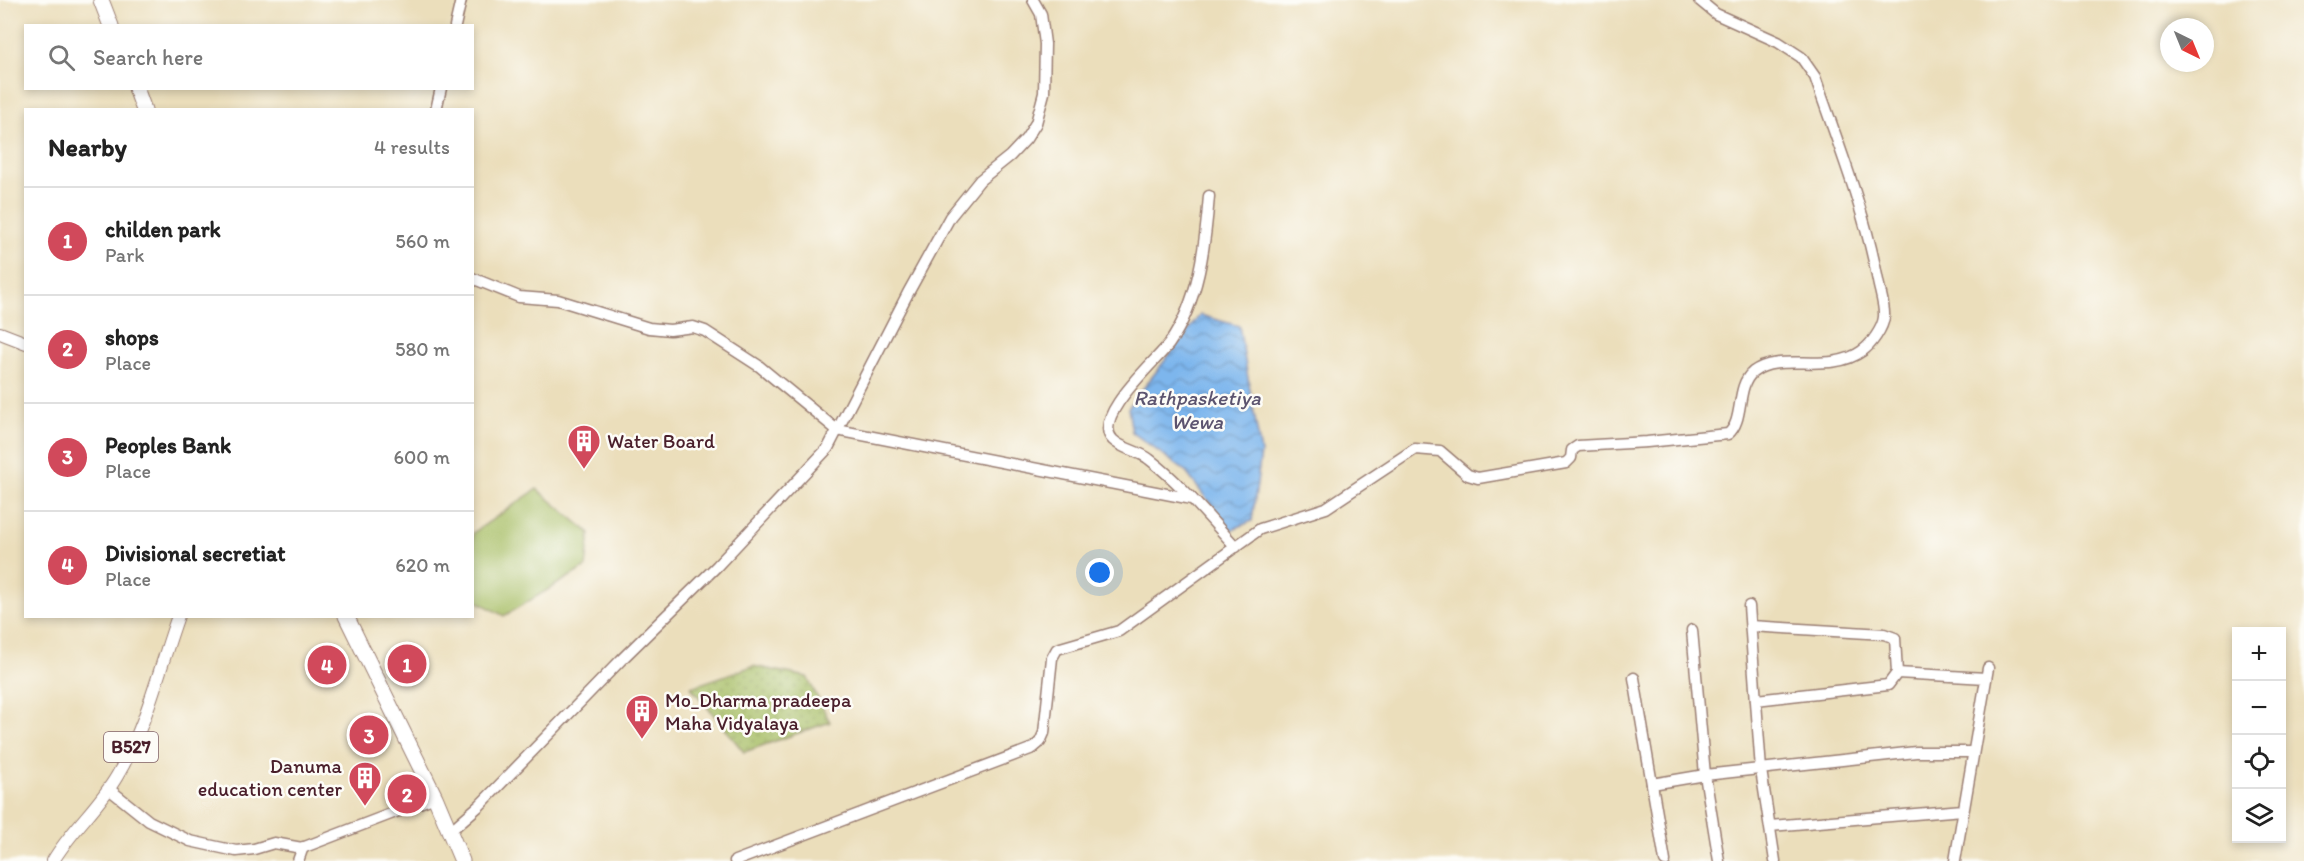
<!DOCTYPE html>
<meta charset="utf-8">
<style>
body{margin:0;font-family:Itim,sans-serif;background:#f2f2f2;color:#222}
.controls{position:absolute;right:18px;bottom:18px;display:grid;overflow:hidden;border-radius:0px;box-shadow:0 3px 9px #0003}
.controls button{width:54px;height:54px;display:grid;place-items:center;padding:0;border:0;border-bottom:2px solid #e0e0e0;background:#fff;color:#222;font:30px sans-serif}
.compass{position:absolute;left:2160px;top:18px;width:54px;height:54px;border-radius:50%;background:#fff;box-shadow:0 3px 9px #0003;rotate:137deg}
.you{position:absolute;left:1100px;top:573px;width:21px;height:21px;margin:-15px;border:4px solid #fff;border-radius:50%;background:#1a73e8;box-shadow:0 0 0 9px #1a73e833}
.badge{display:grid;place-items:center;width:39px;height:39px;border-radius:50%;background:#d1495b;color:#fff;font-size:20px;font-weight:700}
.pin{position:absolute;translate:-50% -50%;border:3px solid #fff;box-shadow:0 2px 6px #0006}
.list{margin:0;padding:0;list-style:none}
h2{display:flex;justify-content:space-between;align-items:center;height:78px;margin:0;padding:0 24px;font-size:26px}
h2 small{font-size:20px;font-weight:400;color:#767676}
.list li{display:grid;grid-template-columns:39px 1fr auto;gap:18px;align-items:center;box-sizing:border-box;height:108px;padding:0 24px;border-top:2px solid #e0e0e0}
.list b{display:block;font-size:22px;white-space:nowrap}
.list p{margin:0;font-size:20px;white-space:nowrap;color:#767676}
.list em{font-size:20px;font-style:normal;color:#767676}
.icon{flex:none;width:33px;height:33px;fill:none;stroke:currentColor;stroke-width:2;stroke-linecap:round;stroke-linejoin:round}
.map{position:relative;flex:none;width:2304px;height:861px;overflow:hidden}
.search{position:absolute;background:#fff;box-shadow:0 3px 9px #0003;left:24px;top:24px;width:450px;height:66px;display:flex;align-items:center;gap:15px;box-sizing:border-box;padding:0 21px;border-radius:0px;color:#767676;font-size:22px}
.panel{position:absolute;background:#fff;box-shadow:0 3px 9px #0003;left:24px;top:108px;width:450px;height:510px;border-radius:0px}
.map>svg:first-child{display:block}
.green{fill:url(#green-dots);stroke:#786e47;stroke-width:1.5}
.pitch{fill:#a6bd63;stroke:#786e47;stroke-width:1.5}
.water{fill:url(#water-waves);stroke:#646a8c;stroke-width:1.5}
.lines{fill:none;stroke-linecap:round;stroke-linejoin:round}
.minor-casing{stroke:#9a7e73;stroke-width:13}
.major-casing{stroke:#9a7e73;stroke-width:14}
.highway-casing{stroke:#9a7e73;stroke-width:17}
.minor{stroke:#fff;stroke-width:10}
.major{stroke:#fff;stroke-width:12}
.highway{stroke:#fff;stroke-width:15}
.labels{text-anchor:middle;stroke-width:5;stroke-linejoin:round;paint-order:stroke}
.shield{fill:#fdfcf7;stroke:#806168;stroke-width:1.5}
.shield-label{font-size:18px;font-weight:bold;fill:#4a1f2b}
.poi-label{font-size:20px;fill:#4a1f2b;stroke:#fdfcf7;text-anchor:start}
.water-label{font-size:21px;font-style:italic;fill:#5c546f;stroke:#fdfcf7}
</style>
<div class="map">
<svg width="2304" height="861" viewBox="0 0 2304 861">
<defs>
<pattern id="green-dots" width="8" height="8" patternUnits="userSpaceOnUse" patternTransform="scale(1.5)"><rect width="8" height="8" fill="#a6bd63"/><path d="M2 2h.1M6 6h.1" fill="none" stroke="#899952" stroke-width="1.8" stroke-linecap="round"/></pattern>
<pattern id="water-waves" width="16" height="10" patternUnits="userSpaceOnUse" patternTransform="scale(1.5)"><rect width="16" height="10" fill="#7db6ed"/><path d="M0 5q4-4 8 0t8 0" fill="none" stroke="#6893c0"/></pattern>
</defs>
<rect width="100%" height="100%" fill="#fdfcf7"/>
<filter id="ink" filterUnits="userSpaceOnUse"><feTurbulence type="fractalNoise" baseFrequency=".0167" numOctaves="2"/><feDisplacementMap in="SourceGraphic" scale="12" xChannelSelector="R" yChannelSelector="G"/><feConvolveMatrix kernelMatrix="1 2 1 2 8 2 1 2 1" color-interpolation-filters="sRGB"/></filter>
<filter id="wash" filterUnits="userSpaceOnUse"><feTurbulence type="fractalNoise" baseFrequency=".008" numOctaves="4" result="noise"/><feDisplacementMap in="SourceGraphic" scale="24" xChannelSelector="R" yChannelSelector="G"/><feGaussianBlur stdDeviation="1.35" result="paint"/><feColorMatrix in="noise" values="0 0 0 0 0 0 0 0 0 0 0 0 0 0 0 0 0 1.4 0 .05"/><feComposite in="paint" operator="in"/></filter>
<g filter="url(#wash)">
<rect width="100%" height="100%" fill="#ebdebb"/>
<!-- green -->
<g class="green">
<path d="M405 644 422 675 408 683 391 653Z"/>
<path d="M753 666 807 677 830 722 744 752 691 687Z"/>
</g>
<!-- pitch -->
<path class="pitch" d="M537 489 590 533 586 567 504 616 473 599V533Z"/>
<!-- water -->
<path class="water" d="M1200 315 1239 326 1261 453 1252 521 1231 530 1185 471 1132 432 1128 408Z"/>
</g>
<g filter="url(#ink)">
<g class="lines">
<!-- minor casing -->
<g class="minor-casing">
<g id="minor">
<path d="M455 26 461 0"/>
<path d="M436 110 441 88"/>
<path d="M1209 196C1205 247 1199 301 1169 344 1156 361 1090 418 1113 440 1122 449 1139 451 1149 459 1182 484 1208 517 1236 547"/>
<path d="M472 278 519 297 558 300 649 328 670 330 693 327 705 331 759 366 837 430 1192 499"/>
<path d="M1749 606 1761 770 1775 861"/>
<path d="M1751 626 1884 634 1895 638 1897 673 1888 685 1756 700"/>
<path d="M1692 630 1705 775 1719 861"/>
<path d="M1897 673 1986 678"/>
<path d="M1634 678 1665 861"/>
<path d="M1652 784 1705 775 1916 752H1972"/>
<path d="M109 789 149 821 190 841 236 851 254 849 274 843 302 848 435 797"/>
<path d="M1770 826 1963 810"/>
<path d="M449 832 480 805 621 660 717 566 828 448 908 293 950 217 980 180 1010 156 1026 139 1036 123 1044 93 1045 44 1041 14 1033 0"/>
<path d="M298 861 303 847"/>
<path d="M735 861 1033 748 1040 742 1044 733 1052 658 1057 649 1119 631 1260 529 1326 508 1415 449 1440 451 1468 475 1478 478 1566 463 1571 458 1572 450 1578 446 1647 442 1728 434C1745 420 1735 387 1753 372 1780 351 1829 375 1862 351 1871 345 1883 328 1884 317 1885 306 1880 292 1878 281 1865 211 1838 144 1815 77L1801 57 1778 42 1716 14 1699 0"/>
<path d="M1955 861 1988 668"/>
</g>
</g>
<!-- major casing -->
<g class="major-casing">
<g id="major">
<path d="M0 333 26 343"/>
<path d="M53 861C71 830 99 807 117 776 146 728 159 669 178 616"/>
</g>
</g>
<!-- highway casing -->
<g class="highway-casing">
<g id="highway">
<path d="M101 0 111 26"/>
<path d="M136 88 144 110"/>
<path d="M346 616 435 797 462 861"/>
</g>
</g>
<!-- minor -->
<use href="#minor" class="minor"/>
<!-- major -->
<use href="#major" class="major"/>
<!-- highway -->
<use href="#highway" class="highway"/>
</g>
</g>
<!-- icons -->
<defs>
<g id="building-pin" transform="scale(1.725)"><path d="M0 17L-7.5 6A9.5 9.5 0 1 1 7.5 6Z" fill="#d1495b" stroke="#fdfcf7"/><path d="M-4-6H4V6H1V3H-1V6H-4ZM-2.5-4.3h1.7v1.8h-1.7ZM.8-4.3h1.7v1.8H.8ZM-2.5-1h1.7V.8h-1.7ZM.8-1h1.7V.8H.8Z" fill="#fff"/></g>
</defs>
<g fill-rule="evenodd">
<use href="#building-pin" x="584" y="441"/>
<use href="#building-pin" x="642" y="711"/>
<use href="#building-pin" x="365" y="778"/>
</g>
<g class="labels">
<!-- shield labels -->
<rect class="shield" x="104" y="732" width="54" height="30" rx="4.5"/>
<g class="shield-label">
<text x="131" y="753">B527</text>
</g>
<!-- poi labels -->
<g class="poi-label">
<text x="607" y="448">Water Board</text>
<text x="665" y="707">Mo_Dharma pradeepa<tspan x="665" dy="23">Maha Vidyalaya</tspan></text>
<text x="342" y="773" text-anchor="end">Danuma<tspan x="342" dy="23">education center</tspan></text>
</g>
<!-- water labels -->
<g class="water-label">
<text x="1197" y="405">Rathpasketiya<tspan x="1197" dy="24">Wewa</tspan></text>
</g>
</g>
</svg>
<div class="controls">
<button>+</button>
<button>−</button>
<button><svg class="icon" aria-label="locate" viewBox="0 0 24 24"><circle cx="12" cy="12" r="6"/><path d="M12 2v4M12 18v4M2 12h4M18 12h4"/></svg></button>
<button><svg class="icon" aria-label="layers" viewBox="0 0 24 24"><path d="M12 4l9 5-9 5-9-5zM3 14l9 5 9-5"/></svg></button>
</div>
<svg class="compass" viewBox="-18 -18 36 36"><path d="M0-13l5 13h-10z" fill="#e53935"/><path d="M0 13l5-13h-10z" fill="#767676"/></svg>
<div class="you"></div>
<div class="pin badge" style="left:407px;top:664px">1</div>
<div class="pin badge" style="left:407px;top:794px">2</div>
<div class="pin badge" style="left:369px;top:735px">3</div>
<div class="pin badge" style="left:327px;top:665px">4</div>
<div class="search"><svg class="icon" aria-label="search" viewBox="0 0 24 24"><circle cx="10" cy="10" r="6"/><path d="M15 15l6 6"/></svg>Search here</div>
<section class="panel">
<h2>Nearby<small>4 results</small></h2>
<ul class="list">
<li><span class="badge">1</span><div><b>childen park</b><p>Park</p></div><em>560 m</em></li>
<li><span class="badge">2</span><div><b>shops</b><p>Place</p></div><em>580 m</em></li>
<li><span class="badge">3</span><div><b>Peoples Bank</b><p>Place</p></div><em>600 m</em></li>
<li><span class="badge">4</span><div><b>Divisional secretiat</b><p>Place</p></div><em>620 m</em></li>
</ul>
</section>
</div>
